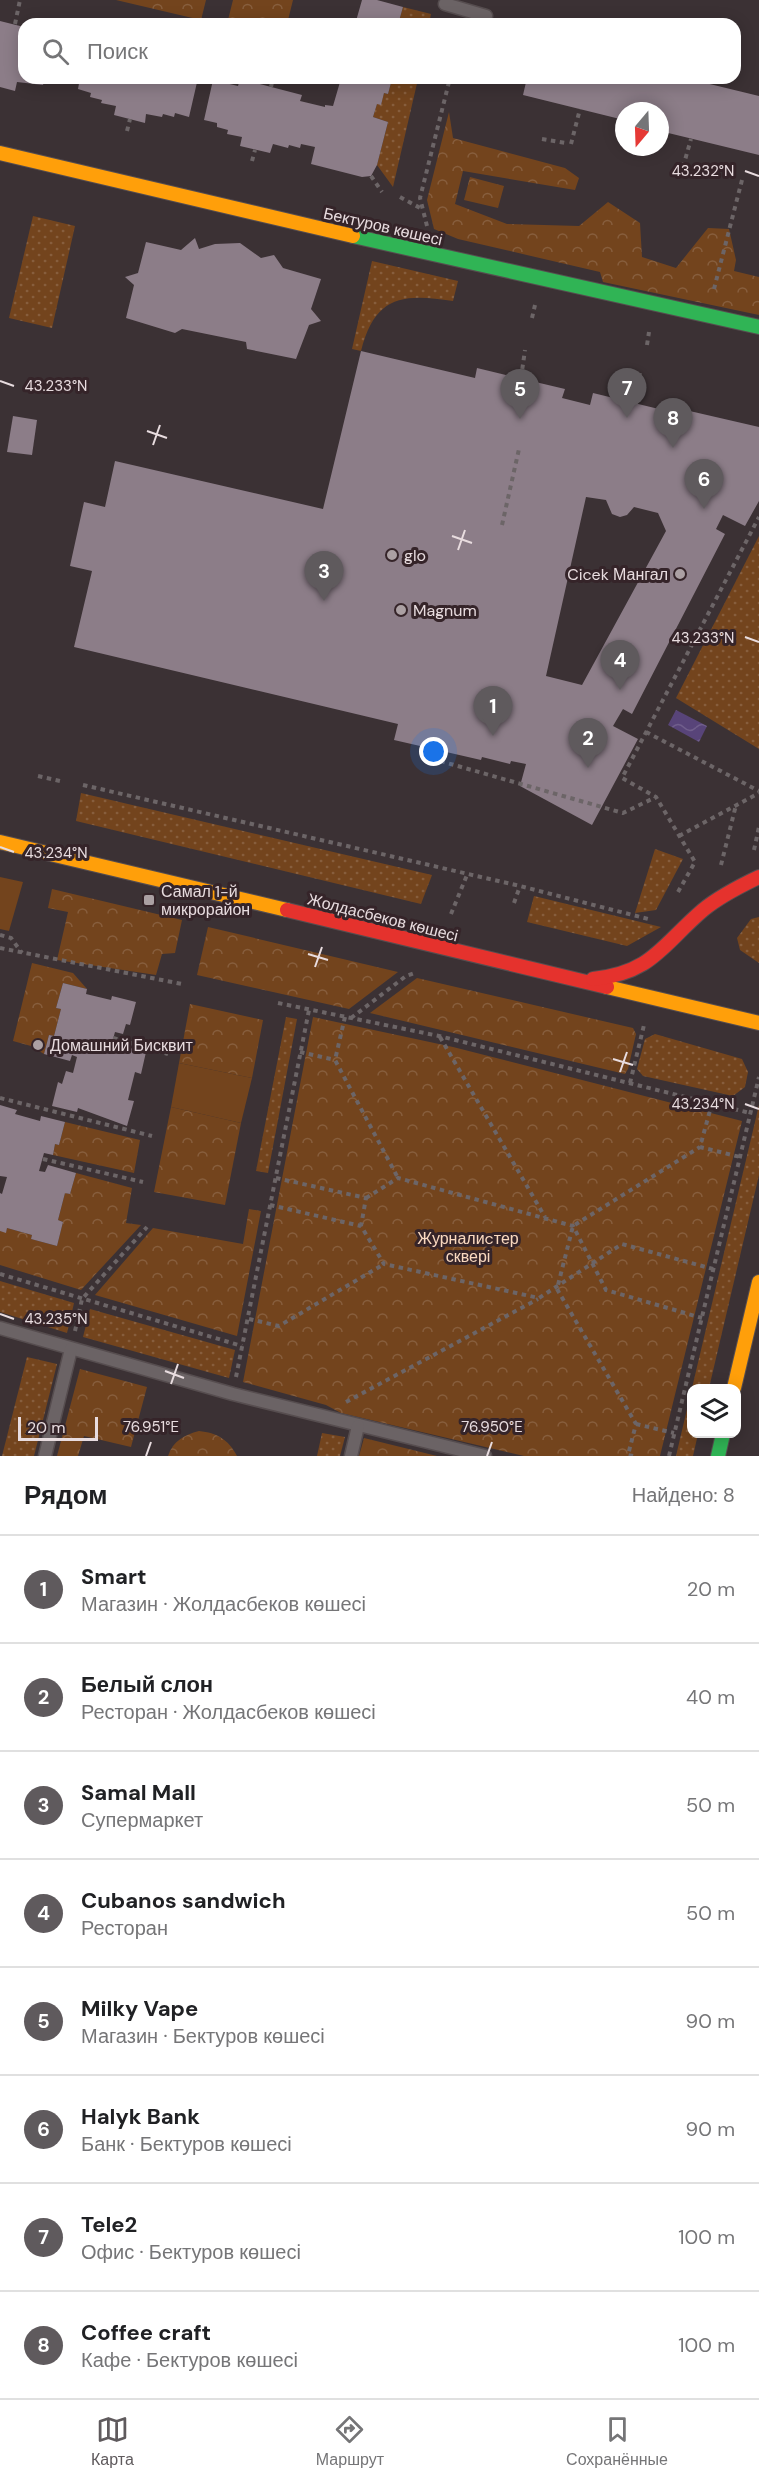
<!DOCTYPE html>
<html lang="ru">
<meta charset="utf-8">
<style>
body{margin:0;font-family:"DM Sans",sans-serif;background:#f6f6f6;color:#202124}
.controls{position:absolute;right:18px;bottom:18px;display:grid;overflow:hidden;border-radius:12px;box-shadow:0 3px 15px #0003}
.controls button{width:54px;height:54px;display:grid;place-items:center;padding:0;border:0;border-bottom:2px solid #e0e0e0;background:#fff;color:#202124;font:30px sans-serif}
.compass{position:absolute;left:615px;top:102px;width:54px;height:54px;border-radius:50%;background:#fff;box-shadow:0 3px 15px #0003;rotate:199deg}
.scale{position:absolute;left:18px;bottom:15px;width:80px;box-sizing:border-box;padding-left:6px;border:3px solid #e8dcdf;border-top:0;font-size:16px;line-height:21px;white-space:nowrap;color:#e8dcdf;-webkit-text-stroke:4px #352429;paint-order:stroke}
.you{position:absolute;left:434px;top:752px;width:21px;height:21px;margin:-15px;border:4px solid #fff;border-radius:50%;background:#1a73e8;box-shadow:0 0 0 9px #1a73e833}
.badge{display:grid;place-items:center;width:39px;height:39px;border-radius:50%;background:#5f5a5d;color:#fff;font-size:20px;font-weight:700}
.pin{position:absolute;translate:-50% -50px;filter:drop-shadow(0 2px 3px #0008)}
.pin::after{content:'';position:absolute;top:32px;width:21px;height:18px;background:inherit;clip-path:polygon(0 0,100% 0,50% 100%)}
.list{margin:0;padding:0;list-style:none}
h2{display:flex;justify-content:space-between;align-items:center;height:78px;margin:0;padding:0 24px;font-size:26px}
h2 small{font-size:20px;font-weight:400;color:#757577}
.list li{display:grid;grid-template-columns:39px 1fr auto;gap:18px;align-items:center;box-sizing:border-box;height:108px;padding:0 24px;border-top:2px solid #e0e0e0}
.list b{display:block;font-size:22px;white-space:nowrap}
.list p{margin:0;font-size:20px;white-space:nowrap;color:#757577}
.list em{font-size:20px;font-style:normal;color:#757577}
.icon{flex:none;width:33px;height:33px;fill:none;stroke:currentColor;stroke-width:2;stroke-linecap:round;stroke-linejoin:round}
.map{position:relative;flex:none;width:759px;height:1456px;overflow:hidden}
.search{position:absolute;background:#fff;box-shadow:0 3px 15px #0003;left:18px;right:18px;top:18px;height:66px;display:flex;align-items:center;gap:15px;box-sizing:border-box;padding:0 21px;border-radius:18px;color:#757577;font-size:22px}
.sheet{height:942px;background:#fff}
nav{display:flex;justify-content:space-around;align-items:center;box-sizing:border-box;height:84px;border-top:2px solid #e0e0e0;background:#fff;font-size:16px;color:#757577}
nav a{display:grid;justify-items:center;gap:3px}
nav .on{color:#5f5a5d}
.map>svg:first-child{display:block}
.grass{fill:url(#grass-dots)}
.forest{fill:url(#forest-crowns)}
.pitch{fill:#73441d}
.water{fill:url(#water-waves)}
.building{fill:#8c7d88;fill-rule:evenodd}
.lines{fill:none;stroke-linecap:round;stroke-linejoin:round}
.lane-casing{stroke:#564d4f;stroke-width:15}
.fast-casing{stroke:#564d4f;stroke-width:16}
.slow-casing{stroke:#564d4f;stroke-width:16}
.jam-casing{stroke:#564d4f;stroke-width:16}
.path{stroke:#6c6567;stroke-width:4;stroke-dasharray:4.5 4.5;stroke-linecap:butt}
.lane{stroke:#6b6365;stroke-width:12}
.fast{stroke:#30b455;stroke-width:14}
.slow{stroke:#ff9f0a;stroke-width:14}
.jam{stroke:#e5322d;stroke-width:14}
.ticks{fill:none;stroke:#e8dcdf;stroke-width:2}
.poi-dot{fill:#aba0a3;stroke:#352429;stroke-width:2}
.labels{text-anchor:middle;stroke-width:6;stroke-linejoin:round;paint-order:stroke}
.street-label{font-size:16px;fill:#e8dcdf;stroke:#352429}
.poi-label{font-size:16px;fill:#e8dcdf;stroke:#352429;text-anchor:start}
.park-label{font-size:16px;fill:#fad9c0;stroke:#352429}
.ticks-label{font-size:15px;text-anchor:middle;fill:#e8dcdf;stroke:#352429;stroke-width:6;stroke-linejoin:round;paint-order:stroke}
</style>
<div class="map">
<svg width="759" height="1456" viewBox="0 0 759 1456">
<defs>
<pattern id="grass-dots" width="8" height="8" patternUnits="userSpaceOnUse" patternTransform="scale(1.5)"><rect width="8" height="8" fill="#73441d"/><path d="M2 2h.1M6 6h.1" fill="none" stroke="#875e3d" stroke-width="1.8" stroke-linecap="round"/></pattern>
<pattern id="forest-crowns" width="20" height="18" patternUnits="userSpaceOnUse" patternTransform="scale(1.5)"><rect width="20" height="18" fill="#73441d"/><path d="M2 6a3 3 0 1 1 6 0M12 15a3 3 0 1 1 6 0" fill="none" stroke="#875e3d"/></pattern>
<pattern id="water-waves" width="16" height="10" patternUnits="userSpaceOnUse" patternTransform="scale(1.5)"><rect width="16" height="10" fill="#584479"/><path d="M0 5q4-4 8 0t8 0" fill="none" stroke="#705e8c"/></pattern>
</defs>
<rect width="100%" height="100%" fill="#3b3134"/>
<!-- grass -->
<g class="grass">
<path d="M403 7 431 14 429 24H403L399 21Z"/>
<path d="M401 78 418 79 393 187 377 165 388 122 373 117 377 104H381L384 93 388 94 392 79 400 81Z"/>
<path d="M33 216 75 226 52 328 9 318Z"/>
<path d="M372 261 458 281 453 301C402 293 375 296 361 351L352 349Z"/>
<path d="M759 536V749L676 698Z"/>
<path d="M81 793 432 875 421 904 76 821Z"/>
<path d="M655 849 683 859 656 910 635 913Z"/>
<path d="M534 896 661 927 627 946 527 922Z"/>
<path d="M759 917V963L740 950 737 938 751 919Z"/>
<path d="M286 1017 297 1019 268 1173 256 1171Z"/>
<path d="M655 1034 742 1059 748 1072 745 1087 733 1096 643 1076 637 1069 645 1039Z"/>
<path d="M759 1105V1175L709 1388H692Z"/>
<path d="M0 1281 74 1303 67 1333 0 1312Z"/>
<path d="M90 1309 235 1350 229 1378 83 1337Z"/>
<path d="M27 1357 57 1364 34 1456H2Z"/>
<path d="M691 1392 692 1434H698L693 1456H676Z"/>
<path d="M322 1433 345 1437 340 1456H317Z"/>
</g>
<!-- forest -->
<g class="forest">
<path d="M116 0H206L201 20Z"/>
<path d="M233 0H293L287 24H227Z"/>
<path d="M449 112 453 138 565 168 579 178 575 190 463 171 455 204 507 224 579 226 608 202 640 223 642 257 676 268 708 228 729 229 736 260 734 271 759 277V315L603 282 600 272 458 239 434 229 427 200Z"/>
<path d="M470 177 504 186 498 208 464 200Z"/>
<path d="M52 889 182 920 175 953 162 954 156 975 57 960 68 912 48 908Z"/>
<path d="M208 927 398 972 349 1009 197 975Z"/>
<path d="M32 963 73 973 87 989 63 983 56 1008 61 1009 54 1036 49 1035 44 1054 31 1046 13 1041Z"/>
<path d="M417 978 633 1028 636 1034 628 1069 625 1074 370 1013Z"/>
<path d="M190 1004 263 1020 252 1078 179 1063Z"/>
<path d="M313 1017 453 1047 742 1121 660 1456H524L341 1413 326 1405 243 1382Z"/>
<path d="M171 1107 241 1123 225 1205 154 1192Z"/>
<path d="M65 1122 140 1140 134 1173 53 1155 55 1144 59 1145Z"/>
<path d="M76 1173 132 1188 126 1223 141 1225 81 1290 0 1265V1231L6 1232 7 1228 32 1235 31 1239 57 1246 63 1222 58 1220 65 1193 70 1194Z"/>
<path d="M249 1209 261 1211 237 1336 95 1295 153 1228 243 1244Z"/>
<path d="M80 1369 147 1387 131 1447 84 1436 78 1456H57Z"/>
<path d="M199 1431C217 1433 228 1439 237 1456H168C173 1441 184 1435 199 1431Z"/>
<path d="M364 1438 437 1456H359Z"/>
</g>
<!-- pitch -->
<g class="pitch">
<path d="M0 877 23 882 9 931 0 929Z"/>
<path d="M179 1063 252 1078 241 1123 171 1107Z"/>
</g>
<!-- water -->
<path class="water" d="M676 710 707 726 699 742 668 725Z"/>
<!-- building -->
<g class="building">
<path d="M362 0H377L403 7 399 21 403 24H348L350 19 356 21Z"/>
<path d="M0 21 24 27V78H59L58 84 44 81 43 85 17 82 15 91 0 87Z"/>
<path d="M80 78H198L189 117 175 113 174 117 163 114 162 117 146 114 145 123 114 115 116 106 101 103 102 100 90 97 91 93 78 89Z"/>
<path d="M334 78H401L400 81 392 79 388 94 384 93 381 105 377 104 373 117 388 122 377 165 371 176 362 177 311 164 315 147 301 144 300 148 289 145 288 148 273 144 270 153 240 146 242 137 227 134 228 130 217 127V123L204 120 213 80 238 86 240 79 302 95 300 101 325 107V105L333 106 340 82Z"/>
<path d="M527 78H685L759 96V155L660 131V111H624V120L523 95Z"/>
<path d="M195 238 199 249 215 244 240 243 261 258 274 255 283 268 321 279 311 309 321 321 309 325 296 359 247 349 246 342 182 329 175 333 126 318 134 285 125 277 138 273 146 242 181 250Z"/>
<path d="M361 351 475 378 477 368 565 389 562 398 590 405 593 393 667 411 668 406 759 427V501L745 526 723 515 716 529 725 534 632 714 623 709 613 726 638 739 592 825 520 786 526 764 511 761 510 764 482 757 481 760 394 740 398 724 74 647 92 571 70 566 84 502 105 507 115 461 323 509ZM586 497 606 500 612 514 620 517 627 515 634 507 658 513 666 531 582 685 546 676Z"/>
<path d="M13 416 37 420 32 455 7 452Z"/>
<path d="M63 983 87 989 86 994 111 1000 112 996 136 1002 130 1025 126 1024 123 1034 115 1032 110 1050 116 1052 118 1045 146 1052 141 1074 135 1072 128 1100 134 1101 127 1126 78 1108 77 1112 52 1106 58 1082 62 1084 66 1071 73 1073 77 1057 72 1055 70 1061 44 1054 49 1035 54 1036 61 1009 56 1008Z"/>
<path d="M0 1105 17 1110 15 1114 40 1121 41 1116 65 1122 59 1145 55 1144 53 1155 44 1153 39 1171 45 1172 48 1165 76 1173 70 1194 65 1193 58 1220 63 1222 57 1246 31 1239 32 1235 7 1228 6 1233 0 1231V1193L2 1194 7 1177 0 1176Z"/>
</g>
<g class="lines">
<!-- lane casing -->
<g class="lane-casing">
<g id="lane">
<path d="M445 4 486 16"/>
<path d="M0 1328 233 1394 485 1456"/>
<path d="M45 1456 71 1349"/>
<path d="M351 1456 358 1426"/>
</g>
</g>
<!-- fast casing -->
<g class="fast-casing">
<g id="fast">
<path d="M353 236 759 327"/>
<path d="M718 1456 723 1434"/>
</g>
</g>
<!-- slow casing -->
<g class="slow-casing">
<g id="slow">
<path d="M0 153 353 236"/>
<path d="M0 842 287 910"/>
<path d="M607 987 759 1023"/>
<path d="M734 1388 759 1282"/>
</g>
</g>
<!-- jam casing -->
<g class="jam-casing">
<g id="jam">
<path d="M287 910 607 987"/>
<path d="M593 979C652 973 662 945 703 910 720 896 740 886 759 877"/>
</g>
</g>
<!-- path -->
<g class="path">
<path d="M15 24 20 0"/>
<path d="M154 24V23"/>
<path d="M271 87 273 78"/>
<path d="M127 131 130 119"/>
<path d="M542 139 566 143"/>
<path d="M571 144 580 109"/>
<path d="M252 161 255 150"/>
<path d="M683 167 691 139"/>
<path d="M371 176 382 192"/>
<path d="M400 197 422 209"/>
<path d="M427 226 420 198 450 78"/>
<path d="M714 289 742 180"/>
<path d="M532 318 535 305"/>
<path d="M647 345 649 332"/>
<path d="M521 378 525 350"/>
<path d="M635 404 640 372"/>
<path d="M502 525 519 449"/>
<path d="M646 732 759 791"/>
<path d="M438 750 433 759 623 813 656 797"/>
<path d="M38 776 60 781"/>
<path d="M83 785 520 886 652 920"/>
<path d="M679 836 759 793"/>
<path d="M754 850 759 827"/>
<path d="M721 865 736 805"/>
<path d="M678 892 695 862 656 797 622 778 759 517"/>
<path d="M514 903 520 886"/>
<path d="M451 914 467 875"/>
<path d="M0 935 11 938 22 953"/>
<path d="M0 948 182 984"/>
<path d="M278 1003 439 1036 750 1113"/>
<path d="M345 1017 335 1060 398 1178"/>
<path d="M351 1018 406 976 417 972"/>
<path d="M440 1037 545 1217"/>
<path d="M113 1038 168 1054"/>
<path d="M300 1052 335 1060"/>
<path d="M630 1083 644 1025"/>
<path d="M0 1098 152 1136"/>
<path d="M712 1103 700 1147 740 1157"/>
<path d="M43 1159 143 1182"/>
<path d="M276 1178 366 1198 361 1226 384 1264 539 1298 622 1244 713 1269"/>
<path d="M366 1198 398 1178 573 1226 606 1290 702 1318"/>
<path d="M270 1205 361 1226"/>
<path d="M0 1274 242 1346"/>
<path d="M249 1319 279 1326 384 1264"/>
<path d="M75 1331 82 1299 147 1227"/>
<path d="M236 1377 309 1010"/>
<path d="M346 1402 538 1299"/>
<path d="M636 1424 674 1433"/>
<path d="M633 1456 628 1455 636 1424 557 1289 573 1226 700 1147"/>
<path d="M669 1456 759 1077"/>
</g>
<!-- lane -->
<use href="#lane" class="lane"/>
<!-- fast -->
<use href="#fast" class="fast"/>
<!-- slow -->
<use href="#slow" class="slow"/>
<!-- jam -->
<use href="#jam" class="jam"/>
</g>
<!-- ticks -->
<path class="ticks" d="M745 171 759 176M0 381 14 386M147 431 167 438M153 445 160 425M452 536 472 543M458 550 465 530M745 637 759 642M0 847 14 852M308 954 328 960M315 967 322 947M613 1059 633 1065M620 1072 627 1052M745 1104 759 1109M0 1314 14 1319M165 1371 184 1378M171 1384 178 1364M146 1456 151 1442M487 1456 492 1442"/>
<!-- markers -->
<g class="poi-dot">
<circle cx="392" cy="555" r="6"/>
<circle cx="680" cy="574" r="6"/>
<circle cx="401" cy="610" r="6"/>
<rect x="143" y="894" width="12" height="12" rx="3"/>
<circle cx="38" cy="1045" r="6"/>
</g>
<g class="labels">
<!-- street labels -->
<g class="street-label">
<text transform="translate(383 226) rotate(13)" y="6">Бектуров көшесі</text>
<text transform="translate(383 917) rotate(14)" y="6">Жолдасбеков көшесі</text>
</g>
<!-- poi labels -->
<g class="poi-label">
<text x="404" y="561">glo</text>
<text x="668" y="580" text-anchor="end">Cicek Мангал</text>
<text x="413" y="616">Magnum</text>
<text x="161" y="897">Самал 1-й<tspan x="161" dy="18">микрорайон</tspan></text>
<text x="50" y="1051">Домашний Бисквит</text>
</g>
<!-- park labels -->
<g class="park-label">
<text x="468" y="1244">Журналиcтер<tspan x="468" dy="18">сквері</tspan></text>
</g>
</g>
<g class="ticks-label">
<text x="703" y="176">43.232°N</text>
<text x="56" y="391">43.233°N</text>
<text x="703" y="643">43.233°N</text>
<text x="56" y="858">43.234°N</text>
<text x="703" y="1109">43.234°N</text>
<text x="56" y="1324">43.235°N</text>
<text x="151" y="1432">76.951°E</text>
<text x="492" y="1432">76.950°E</text>
</g>
</svg>
<div class="controls">
<button><svg class="icon" aria-label="layers" viewBox="0 0 24 24"><path d="M12 4l9 5-9 5-9-5zM3 14l9 5 9-5"/></svg></button>
</div>
<svg class="compass" viewBox="-18 -18 36 36"><path d="M0-13l5 13h-10z" fill="#e53935"/><path d="M0 13l5-13h-10z" fill="#757577"/></svg>
<div class="scale">20 m</div>
<div class="you"></div>
<div class="pin badge" style="left:493px;top:736px">1</div>
<div class="pin badge" style="left:588px;top:768px">2</div>
<div class="pin badge" style="left:324px;top:601px">3</div>
<div class="pin badge" style="left:620px;top:690px">4</div>
<div class="pin badge" style="left:520px;top:419px">5</div>
<div class="pin badge" style="left:704px;top:509px">6</div>
<div class="pin badge" style="left:627px;top:418px">7</div>
<div class="pin badge" style="left:673px;top:448px">8</div>
<div class="search"><svg class="icon" aria-label="search" viewBox="0 0 24 24"><circle cx="10" cy="10" r="6"/><path d="M15 15l6 6"/></svg>Поиск</div>
</div>
<section class="sheet">
<h2>Рядом<small>Найдено: 8</small></h2>
<ul class="list">
<li><span class="badge">1</span><div><b>Smart</b><p>Магазин · Жолдасбеков көшесі</p></div><em>20 m</em></li>
<li><span class="badge">2</span><div><b>Белый слон</b><p>Ресторан · Жолдасбеков көшесі</p></div><em>40 m</em></li>
<li><span class="badge">3</span><div><b>Samal Mall</b><p>Супермаркет</p></div><em>50 m</em></li>
<li><span class="badge">4</span><div><b>Cubanos sandwich</b><p>Ресторан</p></div><em>50 m</em></li>
<li><span class="badge">5</span><div><b>Milky Vape</b><p>Магазин · Бектуров көшесі</p></div><em>90 m</em></li>
<li><span class="badge">6</span><div><b>Halyk Bank</b><p>Банк · Бектуров көшесі</p></div><em>90 m</em></li>
<li><span class="badge">7</span><div><b>Tele2</b><p>Офис · Бектуров көшесі</p></div><em>100 m</em></li>
<li><span class="badge">8</span><div><b>Coffee craft</b><p>Кафе · Бектуров көшесі</p></div><em>100 m</em></li>
</ul>
</section>
<nav>
<a class="on"><svg class="icon" aria-label="map" viewBox="0 0 24 24"><path d="M3 6l6-2 6 2 6-2v14l-6 2-6-2-6 2zM9 4v14M15 6v14"/></svg>Карта</a>
<a><svg class="icon" aria-label="directions" viewBox="0 0 24 24"><path d="M12 3l9 9-9 9-9-9zM9 14v-3h6M13 9l2 2-2 2"/></svg>Маршрут</a>
<a><svg class="icon" aria-label="saved" viewBox="0 0 24 24"><path d="M7 4h10v16l-5-4-5 4z"/></svg>Сохранённые</a>
</nav>
